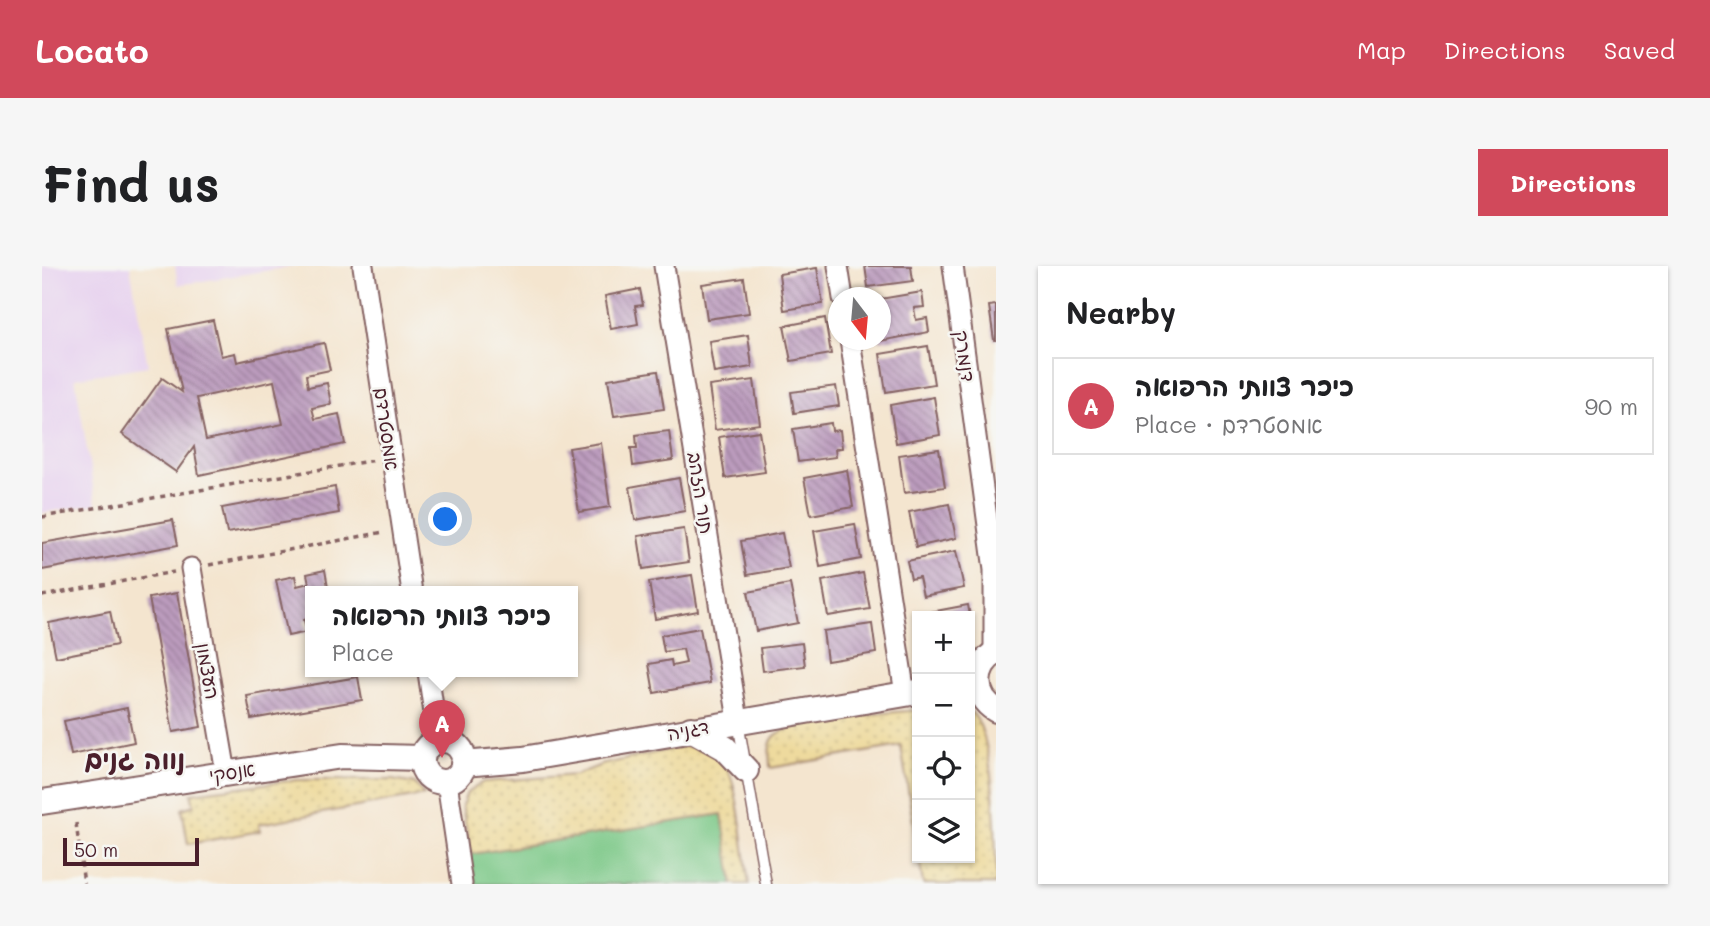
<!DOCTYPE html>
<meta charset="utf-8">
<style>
body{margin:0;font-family:Mali,"Playpen Sans Hebrew",sans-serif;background:#f6f6f6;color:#202124}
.controls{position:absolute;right:21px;bottom:21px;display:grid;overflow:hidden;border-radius:0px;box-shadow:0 2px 5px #0004}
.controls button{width:63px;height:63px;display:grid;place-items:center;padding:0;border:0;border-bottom:2px solid #e0e0e0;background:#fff;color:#202124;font:35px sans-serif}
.compass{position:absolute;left:786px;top:21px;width:63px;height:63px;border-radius:50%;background:#fff;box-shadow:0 2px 5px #0004;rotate:164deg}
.scale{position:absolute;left:21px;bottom:18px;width:136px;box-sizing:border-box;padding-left:7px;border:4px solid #4a1f2b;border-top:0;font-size:19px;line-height:24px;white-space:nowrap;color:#4a1f2b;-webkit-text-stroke:5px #f6f6f2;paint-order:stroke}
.you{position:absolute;left:404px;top:254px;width:24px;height:24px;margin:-18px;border:5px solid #fff;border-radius:50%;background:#1a73e8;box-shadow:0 0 0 10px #1a73e833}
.badge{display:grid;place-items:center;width:46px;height:46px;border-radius:50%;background:#d1495b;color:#fff;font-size:23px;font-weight:700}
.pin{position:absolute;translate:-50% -58px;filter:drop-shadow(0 2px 4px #0008)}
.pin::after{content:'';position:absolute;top:37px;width:24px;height:21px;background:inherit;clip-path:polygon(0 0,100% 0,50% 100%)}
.popup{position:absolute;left:263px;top:320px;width:273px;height:91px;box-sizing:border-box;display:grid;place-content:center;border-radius:0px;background:#fff;filter:drop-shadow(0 2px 5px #0005);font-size:23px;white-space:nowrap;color:#757577}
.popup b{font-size:26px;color:#202124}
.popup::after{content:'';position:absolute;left:50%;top:100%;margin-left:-14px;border:14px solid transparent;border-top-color:#fff}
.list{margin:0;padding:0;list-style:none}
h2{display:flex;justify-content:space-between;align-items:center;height:91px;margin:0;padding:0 28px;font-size:30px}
h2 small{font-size:23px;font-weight:400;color:#757577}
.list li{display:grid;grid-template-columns:46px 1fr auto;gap:21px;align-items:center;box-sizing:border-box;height:98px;margin:0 14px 14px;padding:0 14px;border:2px solid #e0e0e0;border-radius:0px}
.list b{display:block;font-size:26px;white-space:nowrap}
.list p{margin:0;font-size:23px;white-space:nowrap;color:#757577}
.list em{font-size:23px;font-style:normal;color:#757577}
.icon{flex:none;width:38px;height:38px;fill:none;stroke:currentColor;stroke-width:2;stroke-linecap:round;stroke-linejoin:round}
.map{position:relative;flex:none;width:954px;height:618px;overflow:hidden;border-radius:0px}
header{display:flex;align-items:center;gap:42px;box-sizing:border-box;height:98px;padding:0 35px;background:#d1495b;color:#fff}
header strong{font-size:33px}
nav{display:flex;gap:38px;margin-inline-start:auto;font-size:24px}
.intro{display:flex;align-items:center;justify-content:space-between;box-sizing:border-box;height:168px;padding:0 42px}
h1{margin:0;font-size:49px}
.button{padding:18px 32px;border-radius:0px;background:#d1495b;color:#fff;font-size:24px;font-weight:700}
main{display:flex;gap:42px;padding:0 42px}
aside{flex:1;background:#fff;border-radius:0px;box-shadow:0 2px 5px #0004}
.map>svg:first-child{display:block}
.built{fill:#e7d2ef}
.grass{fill:#7bc887;stroke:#627459;stroke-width:2}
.sand{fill:url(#sand-dots);stroke:#9c7c64;stroke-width:2}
.building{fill:url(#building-back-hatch);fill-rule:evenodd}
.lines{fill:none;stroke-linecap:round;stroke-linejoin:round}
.service-casing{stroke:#866464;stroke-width:13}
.minor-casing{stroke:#866464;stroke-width:23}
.tertiary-casing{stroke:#866464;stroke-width:28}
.path{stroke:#866464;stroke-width:3.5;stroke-dasharray:5 5;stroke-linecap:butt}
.service{stroke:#fff;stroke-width:10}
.minor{stroke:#fff;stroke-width:19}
.tertiary{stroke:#fff;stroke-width:24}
.labels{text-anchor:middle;stroke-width:5;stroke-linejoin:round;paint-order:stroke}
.street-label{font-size:19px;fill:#4a1f2b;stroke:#f6f6f2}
.district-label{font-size:26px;font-weight:bold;fill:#4a1f2b;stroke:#f6f6f2}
</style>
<header>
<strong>Locato</strong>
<nav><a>Map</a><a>Directions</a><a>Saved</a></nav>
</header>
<div class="intro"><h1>Find us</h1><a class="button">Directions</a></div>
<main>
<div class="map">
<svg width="954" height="618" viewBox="0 0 954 618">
<defs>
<pattern id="sand-dots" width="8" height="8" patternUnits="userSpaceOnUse" patternTransform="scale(1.75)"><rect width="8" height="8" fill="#eeda9e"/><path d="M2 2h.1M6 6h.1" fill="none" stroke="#cebb88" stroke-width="1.8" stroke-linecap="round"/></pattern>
<pattern id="building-back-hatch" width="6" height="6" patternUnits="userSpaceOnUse" patternTransform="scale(1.75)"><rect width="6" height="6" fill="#bb9bbd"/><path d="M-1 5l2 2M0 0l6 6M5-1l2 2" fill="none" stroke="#9a7e9a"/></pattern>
</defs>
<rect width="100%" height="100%" fill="#f6f6f2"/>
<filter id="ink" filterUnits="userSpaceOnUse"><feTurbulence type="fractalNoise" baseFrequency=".0143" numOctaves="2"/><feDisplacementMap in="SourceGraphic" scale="14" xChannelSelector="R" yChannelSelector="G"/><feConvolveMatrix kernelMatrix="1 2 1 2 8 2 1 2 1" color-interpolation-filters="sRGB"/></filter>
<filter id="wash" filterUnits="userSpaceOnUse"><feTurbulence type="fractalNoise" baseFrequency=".00686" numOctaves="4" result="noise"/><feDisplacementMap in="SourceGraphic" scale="28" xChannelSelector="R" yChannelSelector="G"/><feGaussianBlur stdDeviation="1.57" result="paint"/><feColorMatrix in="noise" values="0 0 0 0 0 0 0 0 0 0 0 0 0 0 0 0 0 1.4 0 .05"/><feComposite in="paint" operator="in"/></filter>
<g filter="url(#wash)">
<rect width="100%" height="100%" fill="#f4e5cf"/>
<!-- built -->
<g class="built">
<path d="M0 0H88L106 100 33 112 54 238 0 247Z"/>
<path d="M133 0H253L136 19Z"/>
</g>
<!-- grass -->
<path class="grass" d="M680 548 691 618H433L429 588Z"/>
<!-- sand -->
<g class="sand">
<path d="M875 444V580L859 480 728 502C728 492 725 479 732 471 747 453 849 447 875 444Z"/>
<path d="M928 445C954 464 954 582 954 618H881L877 592H928Z"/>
<path d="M643 480C657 482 673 484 682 496 697 517 702 590 707 618H691L680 548 429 588 420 539 425 527 441 516 534 509 559 499Z"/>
<path d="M255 514H350L373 518 382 529 217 558 218 565 146 578 140 543 152 539 149 527Z"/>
</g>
<g id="blocks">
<!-- building -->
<g class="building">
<path d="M823 0H869L871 15 826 21Z"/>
<path d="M775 2 781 38 742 44 737 8Z"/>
<path d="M702 12 707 47 665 53 660 18Z"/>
<path d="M598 23 601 39 593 40 596 58 569 63 563 30Z"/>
<path d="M880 26 882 41 872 42 874 54 885 52 887 66 838 75V33Z"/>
<path d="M954 39V74H952L947 40Z"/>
<path d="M783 52 789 88 749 95 742 60Z"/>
<path d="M171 54 179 90 193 87 195 96 282 77 288 104 264 109 266 121 285 117 289 138 270 142 273 153 297 148 303 178 157 209 152 181 134 206 80 168 120 112 140 126 126 63ZM232 115 241 158 164 174 155 132Z"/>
<path d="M706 69 710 101 672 107 667 75Z"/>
<path d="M886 80 892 118 844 126 838 88Z"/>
<path d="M616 105 622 143 572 150 566 113Z"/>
<path d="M712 114 718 158 673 164 667 120Z"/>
<path d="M794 120 797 140 752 147 749 126Z"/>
<path d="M892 131 898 169 854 177 848 139Z"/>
<path d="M789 157 790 165 798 164 800 182 793 183 794 191 756 196 751 163Z"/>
<path d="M627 165 631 194 591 200 589 182H595L594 169Z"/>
<path d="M717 165 723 206 683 212 677 171Z"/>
<path d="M559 177 568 241 537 246 527 182Z"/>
<path d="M897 183 903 221 862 227 857 189Z"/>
<path d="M805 204 811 241 769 249 762 212Z"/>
<path d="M637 212 643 245 593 254 588 221Z"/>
<path d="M293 221 297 247 185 267 180 242Z"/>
<path d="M907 238 914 272 874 281 867 246Z"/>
<path d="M131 254 136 279 0 304V277Z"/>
<path d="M813 258 819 293 778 301 772 265Z"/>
<path d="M642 263 647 296 601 303 596 270Z"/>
<path d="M740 267 747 302 705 309 699 275Z"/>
<path d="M914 285 922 322 881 330 877 311 869 313 865 295Z"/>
<path d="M283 304 287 326H269V352L262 354 265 366 246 370 234 314 253 310 255 320 267 317 265 308Z"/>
<path d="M821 307 828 343 786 350 780 315Z"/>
<path d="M650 309 656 345 613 353 607 316Z"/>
<path d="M748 318 756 357 714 365 706 326Z"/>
<path d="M135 327 159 461 131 466 107 332Z"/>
<path d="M926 339 928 350H884L883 347Z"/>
<path d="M68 345 75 379 14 391 7 357Z"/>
<path d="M830 358 834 387 785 395 781 365Z"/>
<path d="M658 362 668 417 612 427 607 398 629 394 630 400 644 397 641 383 622 386 619 369Z"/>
<path d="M760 377 763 400 721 405 718 382Z"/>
<path d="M316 411 320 434 209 453 205 430Z"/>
<path d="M85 442 92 476 29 489 22 455Z"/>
</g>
</g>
</g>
<g filter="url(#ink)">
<use href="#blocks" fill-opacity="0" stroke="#866464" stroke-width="2"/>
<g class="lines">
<!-- service casing -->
<g class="service-casing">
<path id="service" d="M696 456 724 618"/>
</g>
<!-- minor casing -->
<g class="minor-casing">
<g id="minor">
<path d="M321 0 370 326"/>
<path d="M622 0 696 454"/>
<path d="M796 0 801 32"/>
<path d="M911 0 952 304V387"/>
<path d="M808 74 863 428"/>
<path d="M149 302 184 507"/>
<path d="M386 406 396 475"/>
<path d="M405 516 420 618"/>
</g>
</g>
<!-- tertiary casing -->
<g class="tertiary-casing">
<g id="tertiary">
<path d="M954 386C931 400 930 430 954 444"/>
<path d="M649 463 683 482 704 504"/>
<circle cx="401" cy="495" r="21"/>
<path d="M421 498 481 493 875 426"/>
<path d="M0 536 300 490 380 492"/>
</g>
</g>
<!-- path -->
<g class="path">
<path d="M0 251 333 194"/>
<path d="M167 299 342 266"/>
<path d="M0 330 132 306"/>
<path d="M34 557 42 618"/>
</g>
<!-- service -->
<use href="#service" class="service"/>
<!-- minor -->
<use href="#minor" class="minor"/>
<!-- tertiary -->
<use href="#tertiary" class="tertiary"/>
</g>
</g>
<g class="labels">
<!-- street labels -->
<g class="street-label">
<text transform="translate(923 90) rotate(82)" y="7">דנמרק</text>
<text transform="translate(345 163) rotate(82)" y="7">אמסטרדם</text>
<text transform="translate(659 227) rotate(81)" y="7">תור הזהב</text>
<text transform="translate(166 405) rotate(80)" y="7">העצמון</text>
<text transform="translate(646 464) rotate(-11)" y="7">דגניה</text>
<text transform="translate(190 506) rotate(-9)" y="7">אנסקי</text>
</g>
<!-- district labels -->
<g class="district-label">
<text x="93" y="503">נווה גנים</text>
</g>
</g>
</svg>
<div class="controls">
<button>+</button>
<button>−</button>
<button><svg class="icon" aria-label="locate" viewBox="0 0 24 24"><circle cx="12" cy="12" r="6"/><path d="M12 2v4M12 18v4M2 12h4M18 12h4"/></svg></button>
<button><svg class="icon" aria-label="layers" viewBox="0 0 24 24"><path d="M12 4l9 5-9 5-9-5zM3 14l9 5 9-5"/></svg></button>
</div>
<svg class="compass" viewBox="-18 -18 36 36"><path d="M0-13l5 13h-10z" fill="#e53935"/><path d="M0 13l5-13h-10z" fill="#757577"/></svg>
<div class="scale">50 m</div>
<div class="you"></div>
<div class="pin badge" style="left:400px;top:492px">A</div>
<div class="popup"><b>כיכר צוותי הרפואה</b>Place</div>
</div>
<aside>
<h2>Nearby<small></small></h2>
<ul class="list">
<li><span class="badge">A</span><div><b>כיכר צוותי הרפואה</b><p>Place · אמסטרדם</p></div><em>90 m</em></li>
</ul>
</aside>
</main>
